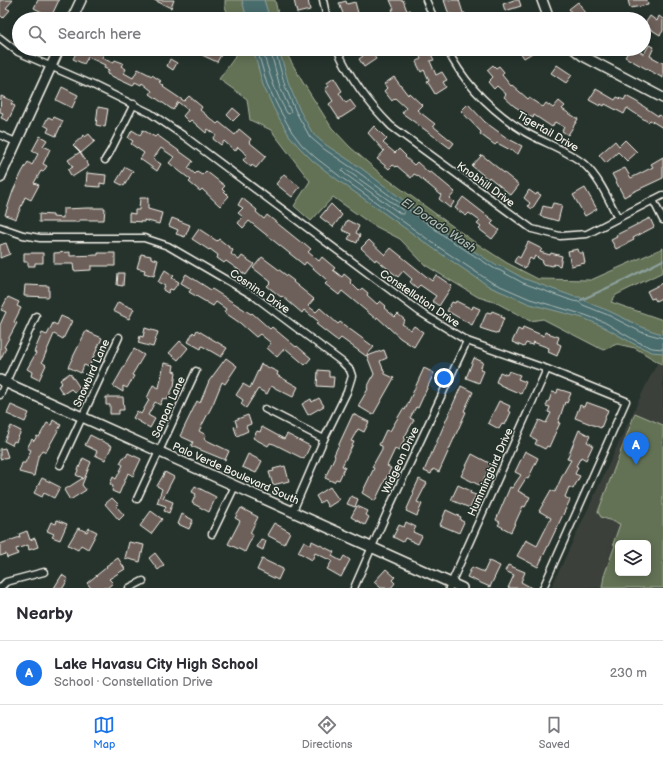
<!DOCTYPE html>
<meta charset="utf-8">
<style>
body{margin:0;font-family:"Balsamiq Sans",sans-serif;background:#f7f7f7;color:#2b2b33}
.controls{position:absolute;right:12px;bottom:12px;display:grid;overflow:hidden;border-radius:6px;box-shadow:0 2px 10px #0003}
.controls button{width:36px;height:36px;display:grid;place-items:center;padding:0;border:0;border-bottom:1px solid #e1e1e2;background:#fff;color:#2b2b33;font:20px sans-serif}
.you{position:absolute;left:444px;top:378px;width:14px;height:14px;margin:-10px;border:3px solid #fff;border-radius:50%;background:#1a73e8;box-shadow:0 0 0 6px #1a73e833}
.badge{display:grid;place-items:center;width:26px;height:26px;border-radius:50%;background:#1a73e8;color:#fff;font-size:13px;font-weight:700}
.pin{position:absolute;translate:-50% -33px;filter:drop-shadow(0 1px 2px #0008)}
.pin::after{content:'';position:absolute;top:21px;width:14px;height:12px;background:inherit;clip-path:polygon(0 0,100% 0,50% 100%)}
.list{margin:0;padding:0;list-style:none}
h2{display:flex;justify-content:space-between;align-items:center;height:52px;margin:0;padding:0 16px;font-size:17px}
h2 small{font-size:13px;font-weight:400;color:#7c7c81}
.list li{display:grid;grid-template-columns:26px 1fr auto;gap:12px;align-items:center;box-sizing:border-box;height:64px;padding:0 16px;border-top:1px solid #e1e1e2}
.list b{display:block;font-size:15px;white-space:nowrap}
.list p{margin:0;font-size:13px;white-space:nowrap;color:#7c7c81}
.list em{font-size:13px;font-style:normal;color:#7c7c81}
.icon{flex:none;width:22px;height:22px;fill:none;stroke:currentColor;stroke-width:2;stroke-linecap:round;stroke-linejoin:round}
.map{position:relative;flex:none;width:663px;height:588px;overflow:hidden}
.search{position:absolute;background:#fff;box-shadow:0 2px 10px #0003;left:12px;right:12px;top:12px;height:44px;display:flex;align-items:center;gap:10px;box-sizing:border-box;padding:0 14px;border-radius:22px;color:#7c7c81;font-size:15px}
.sheet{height:116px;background:#fff}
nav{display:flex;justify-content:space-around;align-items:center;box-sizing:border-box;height:56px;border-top:1px solid #e1e1e2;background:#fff;font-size:11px;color:#7c7c81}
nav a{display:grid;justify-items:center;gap:2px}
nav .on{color:#1a73e8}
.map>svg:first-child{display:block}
.built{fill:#3b403a;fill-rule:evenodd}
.green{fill:#637254;stroke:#acb29e;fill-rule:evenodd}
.water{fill:#486c6d;stroke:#8da19e}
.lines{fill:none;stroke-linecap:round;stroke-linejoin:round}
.shore{stroke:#afbcb7;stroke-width:1}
.stream{stroke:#8da19e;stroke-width:2}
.building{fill:#6d605a;stroke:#f4f1e8}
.street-casing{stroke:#f4f1e8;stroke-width:9}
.secondary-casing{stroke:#f4f1e8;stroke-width:12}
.street{stroke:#26332d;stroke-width:6}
.secondary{stroke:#26332d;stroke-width:9}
.labels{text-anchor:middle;stroke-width:3;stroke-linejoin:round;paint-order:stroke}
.street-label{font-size:11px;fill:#f4f1e8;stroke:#26332d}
.water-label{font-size:12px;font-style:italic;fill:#afbcb7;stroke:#26332d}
</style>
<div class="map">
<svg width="663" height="588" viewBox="0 0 663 588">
<rect width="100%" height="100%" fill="#26332d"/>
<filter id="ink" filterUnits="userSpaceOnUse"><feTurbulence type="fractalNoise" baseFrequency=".025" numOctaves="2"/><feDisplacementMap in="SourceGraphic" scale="8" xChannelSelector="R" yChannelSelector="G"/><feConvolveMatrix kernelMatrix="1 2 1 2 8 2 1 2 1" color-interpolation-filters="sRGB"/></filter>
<g filter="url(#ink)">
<!-- built -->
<path class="built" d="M663 352V588H551L645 387ZM618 543H648V573H618Z"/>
<!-- green -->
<g class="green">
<path d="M225 0H275L279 19H230L225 7Z"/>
<path d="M234 49H284L302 81 332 128 350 147 382 175 473 241 507 263 538 279 591 280 663 248V272L616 295 611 302 663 320V365L635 348 617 344 603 350 543 319 530 321 497 303 478 297 425 265 400 239 371 224 333 197 311 221 294 206 310 181 271 130 250 120 247 99 219 79 235 57Z"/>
<path d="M635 413 663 425V588H602L604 576 615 545 613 544 620 524 601 517 598 512ZM618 543H648V573H618Z"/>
</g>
<!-- water -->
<g class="water">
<path d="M242 0H264L270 19H247Z"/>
<path d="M253 49H279L289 85 300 111 313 134 326 145 361 168 449 235 497 266 499 265 525 279 575 297H580C589 305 601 307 611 312 629 320 644 330 663 334V353L652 352 634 344 602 326 583 318 530 304 490 287 437 251 339 181 313 161 299 147 289 135 274 109 263 85Z"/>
</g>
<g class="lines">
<!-- shore -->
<g class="shore">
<path d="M257 49 267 84 278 107 292 132 302 145 316 158 342 178 440 248 491 282 530 299 585 315 604 322 636 341 652 348 663 349"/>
<path d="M262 49C269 72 275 93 287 113L289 114 291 112 280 87 270 49"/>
<path d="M275 49 285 86 296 112 310 137 324 149 358 172 447 238 495 269 499 270 523 283 573 301 579 302 583 305 608 315 641 332 663 338"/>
<path d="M345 169 404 211V214H401L345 174 342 171Z"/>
</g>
<!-- stream -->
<path class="stream" d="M581 300 618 283 663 260"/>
</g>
<!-- building -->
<g class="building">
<path d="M0 0H13L6 8 10 10 3 18 0 15Z"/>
<path d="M38 0H59L51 17 34 8Z"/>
<path d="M154 0H174L171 8Z"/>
<path d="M294 0H308L310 10 297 13Z"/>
<path d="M390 0H403L407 11 410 10 413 19H399L396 13 394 14 392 9H394Z"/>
<path d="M444 0H459L463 13H465L468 19H455L452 14 449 15Z"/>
<path d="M514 0H519L521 6 505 11 503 4Z"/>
<path d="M628 0H647L648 5 630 8Z"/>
<path d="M346 1 347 4 355 2 358 13 355 14 356 19H345L339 3Z"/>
<path d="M578 2 588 16 584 19H569L574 16 569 9Z"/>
<path d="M650 16 657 21 659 16 663 19V31L660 35 644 25Z"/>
<path d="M649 45 654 47 650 56 663 63V78L625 57 630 49 634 51 635 49 644 54Z"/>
<path d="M78 49H100L105 51 102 58 113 63 115 60 123 63 121 66 126 69 124 73 133 78 138 69 152 76V75L161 81 159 82 164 86 163 87 184 101 189 96 202 107 200 110 217 124 219 122 235 135 239 129 251 139 249 142 266 156 256 168 252 165 251 167 243 160 247 155 238 147 235 151 224 141 221 145 213 139 216 135 208 129 206 133 191 120 189 122 183 116 188 110 178 102 173 110 150 94 152 91 142 83 141 85 135 82 133 86 107 74 109 70 104 68 105 65 88 57 84 64 73 59Z"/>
<path d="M205 49H209L221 55 217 62 202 55Z"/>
<path d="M358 49H370L376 59 364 67 359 59 363 56Z"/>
<path d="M417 49H426L429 55 431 54 434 60 430 61 436 75 442 72 447 80 443 82 446 87 435 94 427 81 429 80 424 70 421 72 416 62 421 59Z"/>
<path d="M518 49H539L524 58Z"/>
<path d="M170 59 177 63 173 70 167 66Z"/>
<path d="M493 65 496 68 499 66 504 72 502 75 511 86 512 85 528 99 529 98 543 107 546 103 553 108 559 101 565 106 562 109 578 119 568 135 562 131 564 127 555 122 552 127 534 115 533 118 514 106 504 97 506 94 497 86 494 89 488 82 493 77 487 70Z"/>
<path d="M557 65 572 75 566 83 551 73Z"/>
<path d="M394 77 408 95 409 93 422 105 417 110 435 124 433 126 454 143 450 148 402 113 406 108 395 98 392 101 384 91 387 88 384 84Z"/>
<path d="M334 78 342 91 339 93 346 103 350 100 356 108 339 119 329 104 333 101 325 89 329 86 327 83Z"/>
<path d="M62 87 78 95 72 108 56 100Z"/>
<path d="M596 89 615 100 617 97 624 100 626 96 637 102 658 116 659 115 663 118V128L650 120 648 122 627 108 624 114 605 104 604 106 601 104 600 106 589 100Z"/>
<path d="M1 96 13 101 11 104 15 106 8 121 1 118 3 113 0 112Z"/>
<path d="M468 104 485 122 507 138 522 146 518 154 497 143 495 145 480 134 481 132 461 111Z"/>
<path d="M98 107 108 109 105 127 96 125Z"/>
<path d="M233 108 240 114 233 121 227 115Z"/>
<path d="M48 117 53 119 54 117 63 121 56 136 47 132 49 128 44 125Z"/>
<path d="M374 126 387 139 383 143 395 153 399 149 406 156 405 157 414 165 417 162 429 173 431 172 455 192 450 198 454 202 450 208 439 199 441 195 418 176 414 174 411 178 397 166 396 167 393 165 389 169 377 159 384 151 368 133Z"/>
<path d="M132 130 140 135 143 130 155 137 157 135 193 161 188 168 195 174 197 172 202 175 206 171 225 186 222 189 229 196 220 206 202 189 200 191 189 182 191 180 169 163 174 157 161 148 153 159 161 164 157 171 140 159 144 153 131 144 133 141 128 138Z"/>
<path d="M89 134 95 141 81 153 73 145 84 135 85 137Z"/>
<path d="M40 136 47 140 43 146 50 149 43 164 47 166 43 172 41 171 34 183 39 185 31 200 25 197 16 219 5 215 13 191 22 172 28 162 32 165 38 154 32 151Z"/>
<path d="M625 140 637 152 627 161 618 152 606 163 599 155 615 141 619 146Z"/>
<path d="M80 152 89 166 72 177 68 170 73 167 68 160Z"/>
<path d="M482 155 519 185 511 195 489 177 488 179 472 166Z"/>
<path d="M663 157V178L633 192 624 197 612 174 625 168 631 178 653 167 651 164Z"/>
<path d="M125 167 133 171 124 186 116 182Z"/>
<path d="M87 173 106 175 105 184 100 183V187L86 186Z"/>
<path d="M284 174 300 187 292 197 276 184Z"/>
<path d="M585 188 597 209 585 216 573 195Z"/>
<path d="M529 190 536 195 537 193 541 195 532 209 528 206 530 203 524 198Z"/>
<path d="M463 197 494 221 491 224 499 230 492 239 479 229 481 227 477 224 480 221 469 213 466 216 455 208Z"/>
<path d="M140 198H148V209L162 213 159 224 144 220V222L129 221V213L135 214V210H139Z"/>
<path d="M242 198 257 210 256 212 264 219 267 215 303 244 304 243 311 249 308 252 319 261 322 257 335 268 333 270 342 277 344 274 351 280 350 282 359 291 362 288 368 293 367 295 377 304 380 301 386 306 384 308 395 317 398 314 405 320 402 324 411 330 414 326 423 332 414 347 400 338 377 317 376 319 342 291 339 295 325 284 328 281 306 262 304 265 249 221 243 228 238 223 243 217 238 213 243 208 238 205Z"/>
<path d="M553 203 562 205 558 221 540 216 543 206 551 208Z"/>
<path d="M331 204 342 215 333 227 320 217Z"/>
<path d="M87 208H105L104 220H79V222H39V214L53 215V217L63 218V209Z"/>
<path d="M172 218 190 225 185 237 176 234 178 230 169 226Z"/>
<path d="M650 218 654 227 633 238 634 240 616 249 611 240 617 237 616 235Z"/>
<path d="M347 220 359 226 356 233 360 235 357 243 348 239 351 234 342 230Z"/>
<path d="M199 229 217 241 219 239 233 250 231 254 239 260 242 256 254 264 246 275 226 261 224 263 217 258 218 255 210 249 209 250 192 239Z"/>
<path d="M369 240 385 255 391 248 432 281 436 275 452 286 439 306 432 301 436 296 420 285 417 288 410 282 412 279 403 271 398 277 376 259 375 261 361 248Z"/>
<path d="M528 242 542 249 540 252 550 255 551 253 562 256 560 266 554 264 553 266 542 264 543 261 535 256 533 260 530 258 525 268 514 262 517 256 520 258Z"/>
<path d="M6 243 10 254 0 258V245Z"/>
<path d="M578 249 579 253H583L585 263 571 266 568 251Z"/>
<path d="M70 252V256L98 255V253H115V266H91V270L74 271 73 264H54V253Z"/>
<path d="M24 253H43V263H35V266H28V262H24Z"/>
<path d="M141 254 151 256V258L158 260 154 276 144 273 145 270 137 268Z"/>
<path d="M262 257 294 281 293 282 314 299 308 306 316 312 320 308 338 324 340 322 374 347 366 356 341 338 338 341 316 324 318 321 304 310 302 313 282 296 281 297 267 286 271 282 253 268Z"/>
<path d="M165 270 174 276 172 278 179 282 173 290 170 289 168 293 163 290 165 286 158 282Z"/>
<path d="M118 273H124L123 286 117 285Z"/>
<path d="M186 274 211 290 212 289 251 314 252 313 270 329 272 327 296 347 297 346 311 358 305 365 285 348 277 357 267 348 271 343 260 334 256 337 240 323 224 312 226 309 216 302 213 306 189 292 191 289 181 283Z"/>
<path d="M663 283V297L656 301 654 298 651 299 647 291Z"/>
<path d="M25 285 49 286V297L24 296Z"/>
<path d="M8 297 19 302 17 306 21 308 14 322 17 323 4 347 6 348 0 360V325L6 312 1 310Z"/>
<path d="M456 301 472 309 473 306 480 309 472 325 447 311 452 302 455 303Z"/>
<path d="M118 302 134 309 129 319 113 311Z"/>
<path d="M492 311 502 315 501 317 504 318 498 334 480 328 487 312 491 313Z"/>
<path d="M61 316 72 321 63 339 54 334 42 362 46 365 39 380 31 376 32 372 27 369 36 353 34 352 42 333 47 335 53 323 57 325Z"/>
<path d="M523 327 544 336 545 332 559 337 557 343 561 345 557 356 548 352 549 348 533 342 532 345 526 343 524 347 512 342 518 329 522 331Z"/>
<path d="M145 328 158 332 153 347 138 343 140 336 143 337Z"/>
<path d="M197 330 227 348 221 357 202 346 201 349 188 342 193 332 195 334Z"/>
<path d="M86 331 102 338 89 367 84 365 81 373 68 367Z"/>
<path d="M180 341 188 348 178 360 169 353Z"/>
<path d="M134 349 144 355 132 375 134 376 127 388 123 386V392L113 386Z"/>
<path d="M384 350 387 358 380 361 385 374 394 378 373 415 358 406 368 389 367 388 374 374 367 356Z"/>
<path d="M226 358 237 366 225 384 222 382 213 404 199 431 206 435 204 439 229 451 225 460 191 446 193 442 180 436 197 401 200 403 209 381Z"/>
<path d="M474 358 483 362 480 370 484 371 479 383 466 378Z"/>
<path d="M164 363 174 365 173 371 176 372 174 386 167 400 163 398 160 405 155 402 148 415 155 419 150 428 133 418 137 411 141 414 149 400 147 398 153 385 159 388Z"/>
<path d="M261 364 278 372 277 375 298 387 293 397 271 386 267 394 258 389 246 408 241 404 243 400 236 395 243 384 250 388Z"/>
<path d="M424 368 434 373 418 408 416 407 410 418 414 420 404 438H405L399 451 395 449 387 466 391 468 375 501 362 493 374 468 372 467 382 449V446L379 445 386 430 390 431 403 409 405 410Z"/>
<path d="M318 370 329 371V377H334L333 387 317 386Z"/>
<path d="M509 371 520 375 518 379 526 382 521 394 500 385V384L496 382 500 372 507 375Z"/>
<path d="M70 373 80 388 74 392 71 389 63 394 58 386 62 383 60 380Z"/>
<path d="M461 386 473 392 464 411 466 412 439 472 433 469 431 474 424 471Z"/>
<path d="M558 389 571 393 567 403 565 402 558 423H560L553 438 549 447 547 446 545 449 535 444 537 440 531 437 539 420 546 423 551 413 548 412 550 407 546 406 548 401H549L552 392 557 393Z"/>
<path d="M106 397H123L124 410H119V414H110V405H106Z"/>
<path d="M319 398 324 406 308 415 302 404 311 399 312 402Z"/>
<path d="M499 401 510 406 508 411 511 412 505 425 502 424 499 429 488 423Z"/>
<path d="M586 402 608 410 601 428 575 418 580 405 584 407Z"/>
<path d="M11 405 29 413 25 422 7 414Z"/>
<path d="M353 414 369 422 364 432 358 429 351 441 354 442 342 466 345 467 339 480 336 479 334 482 325 478 335 456 334 455Z"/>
<path d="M248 415 251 424 246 426 248 431 237 436 234 427 237 426 235 420Z"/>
<path d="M53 420 61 425 46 452 42 450 38 457 34 476 19 472 22 463H25L31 450 27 448 32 439 34 441 37 436 39 437 47 423 51 425Z"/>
<path d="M11 426 21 431 16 442 14 441 12 445 4 441Z"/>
<path d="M262 427 284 439 287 434 310 446 304 459 274 444 270 443 268 446 253 438 257 431 260 432Z"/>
<path d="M579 430 590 436 587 442 593 445 586 460 581 457 576 466 578 467 575 474 580 476 573 489 569 487 565 497 570 500 538 567 517 556 526 540 537 546 551 518 539 511 551 490 555 492 563 474 571 460 567 459Z"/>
<path d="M90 435 112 446 105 460 95 455 97 451 85 445Z"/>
<path d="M5 448 8 457 0 459V449Z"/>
<path d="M525 451 538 458 528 479 526 478 518 491 530 497 525 507 523 506 511 532 498 525 500 522 496 520 510 487 512 488 521 475 515 472Z"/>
<path d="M128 453 141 459 133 476 128 473 119 494 112 491 113 486 110 484 113 477 116 479 123 465 120 463 124 456 126 457Z"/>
<path d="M248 454 262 461 256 473 242 467Z"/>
<path d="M472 454 491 464 481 486 461 476Z"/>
<path d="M83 458 91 462 82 485 86 490 70 500 64 490 83 478 76 475Z"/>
<path d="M285 466 289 481 273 485 269 472 274 471 273 469Z"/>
<path d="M165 472 174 477 163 498 173 502 169 513 164 511 166 506 157 503 162 489 157 486Z"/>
<path d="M42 478 60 487 54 498 44 493 42 497 34 493Z"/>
<path d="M419 479 427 483 417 502 422 504 417 516 406 511 414 493 413 492Z"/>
<path d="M458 485 471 491 470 493 476 495 470 508 451 500Z"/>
<path d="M195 486 216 497 209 512 192 503 196 494 192 492Z"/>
<path d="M330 487 339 500 328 507 324 500 320 503 316 496Z"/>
<path d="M351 496 358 499 355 507 347 504Z"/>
<path d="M112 498 118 504 116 506 124 515 119 520 105 504Z"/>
<path d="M357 506 368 511 366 515 369 517 365 525 351 517Z"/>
<path d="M241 508 258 517 250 533 253 535 245 552 228 544 240 521 235 518Z"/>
<path d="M446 510 461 517 460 520 464 522 459 533 440 525Z"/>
<path d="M151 511 162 519 151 534 140 526Z"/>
<path d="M182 514 193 520 189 529 178 524Z"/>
<path d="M57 520 67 524 60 540 52 537 54 534 47 531 51 522 56 524Z"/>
<path d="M406 522 416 527 413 532 422 536 418 544 405 538 403 542 393 537 399 525 404 527Z"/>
<path d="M274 523 290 532 284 544 267 535Z"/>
<path d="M78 528 87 532 89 528 97 532 88 549 81 545 78 550 68 545Z"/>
<path d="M27 531 30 540 35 538 38 547 29 550 28 545 16 549 18 554 7 558 6 554 0 556V544L20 537 19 534Z"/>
<path d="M261 539 266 541 263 550 257 547Z"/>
<path d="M304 541 311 545 312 541 334 552 332 556 341 561 344 556 350 560 341 577 327 569 332 561 315 553 312 560 298 552Z"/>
<path d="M129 542 144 545 140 562 125 558Z"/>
<path d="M155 553 164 565 158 570 149 558Z"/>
<path d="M118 558 125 569 109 579 113 583 107 588H91L87 583 107 567 106 566Z"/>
<path d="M262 559 283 569 278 580 257 570Z"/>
<path d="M489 561 500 566 490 587 467 577 472 567 484 572Z"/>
<path d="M508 565 525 572 521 582 532 588H508L514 575 505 571Z"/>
<path d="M386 569 395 577 392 580 395 583 391 588H381L374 582Z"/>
<path d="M62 575 68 579 63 588H54Z"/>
</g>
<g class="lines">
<!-- street casing -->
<g class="street-casing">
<g id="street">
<path d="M323 0 327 19"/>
<path d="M426 0 434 19"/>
<path d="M0 38 18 52 93 85 150 113 184 136 420 312 467 341 547 369 626 401 543 588"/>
<path d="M337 49C350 78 368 103 391 126L532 229 560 236 587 234 663 195"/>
<path d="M447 49C464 84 492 111 525 132 544 143 567 150 584 164 600 179 608 199 618 218"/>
<path d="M0 135 16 142"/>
<path d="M105 160 110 152 134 104"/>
<path d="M653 200 663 220"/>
<path d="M0 227 23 235 40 238H144L168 246 254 296 342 362 350 370 352 376 347 392 324 439 293 511"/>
<path d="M0 395 36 316"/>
<path d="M265 409 324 439"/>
<path d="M60 465 119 337"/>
<path d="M137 499 196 371"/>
<path d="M212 534 235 486"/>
<path d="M0 588 6 582 44 572"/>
<path d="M129 588 143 581"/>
<path d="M354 588 389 508 467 341"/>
<path d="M449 588 547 369"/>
</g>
</g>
<!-- secondary casing -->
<g class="secondary-casing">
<g id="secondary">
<path d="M542 0 549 19"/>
<path d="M72 19 81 0"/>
<path d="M574 49 583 56 663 98"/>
<path d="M0 178 59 49"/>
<path d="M0 380 462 588"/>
</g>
</g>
<!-- street -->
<use href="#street" class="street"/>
<!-- secondary -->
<use href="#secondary" class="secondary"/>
</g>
</g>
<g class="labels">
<!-- street labels -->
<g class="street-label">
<text transform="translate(548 131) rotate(30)" y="4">Tigertail Drive</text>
<text transform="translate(486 184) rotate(36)" y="4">Knobhill Drive</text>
<text transform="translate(260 291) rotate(34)" y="4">Cosnina Drive</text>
<text transform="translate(420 298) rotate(34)" y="4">Constellation Drive</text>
<text transform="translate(91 373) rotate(-66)" y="4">Snowbird Lane</text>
<text transform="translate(168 407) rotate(-66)" y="4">Sanpan Lane</text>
<text transform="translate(400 460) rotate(-65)" y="4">Widgeon Drive</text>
<text transform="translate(490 472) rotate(-66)" y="4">Hummingbird Drive</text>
<text transform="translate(236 473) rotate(24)" y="4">Palo Verde Boulevard South</text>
</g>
<!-- water labels -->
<g class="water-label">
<text transform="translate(439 225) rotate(34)" y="4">El Dorado Wash</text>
</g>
</g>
</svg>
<div class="controls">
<button><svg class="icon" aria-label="layers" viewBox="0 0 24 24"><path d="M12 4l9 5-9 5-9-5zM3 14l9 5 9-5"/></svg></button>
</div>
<div class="you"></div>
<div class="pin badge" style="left:636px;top:465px">A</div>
<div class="search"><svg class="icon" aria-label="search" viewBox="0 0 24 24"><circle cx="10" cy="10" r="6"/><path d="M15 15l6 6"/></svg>Search here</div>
</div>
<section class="sheet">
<h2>Nearby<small></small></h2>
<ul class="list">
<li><span class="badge">A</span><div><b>Lake Havasu City High School</b><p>School · Constellation Drive</p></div><em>230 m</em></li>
</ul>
</section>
<nav>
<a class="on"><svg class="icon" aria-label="map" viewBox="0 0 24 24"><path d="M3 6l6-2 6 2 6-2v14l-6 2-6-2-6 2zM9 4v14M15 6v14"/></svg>Map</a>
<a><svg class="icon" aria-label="directions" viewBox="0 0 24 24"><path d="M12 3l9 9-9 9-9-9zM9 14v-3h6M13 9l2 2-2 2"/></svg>Directions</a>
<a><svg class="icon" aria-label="saved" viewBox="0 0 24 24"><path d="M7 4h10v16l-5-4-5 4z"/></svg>Saved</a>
</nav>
